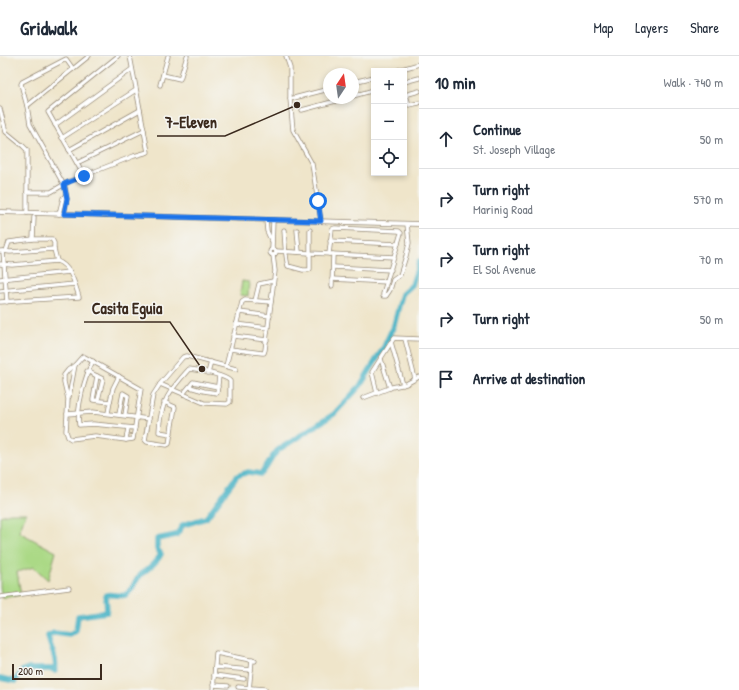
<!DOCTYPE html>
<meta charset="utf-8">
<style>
body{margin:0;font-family:"Patrick Hand",sans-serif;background:#f6f6f7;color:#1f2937}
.controls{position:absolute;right:12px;top:12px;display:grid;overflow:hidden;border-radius:0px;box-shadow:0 2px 6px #0003}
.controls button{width:36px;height:36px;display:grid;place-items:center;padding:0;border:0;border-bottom:1px solid #e0e1e3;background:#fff;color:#1f2937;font:20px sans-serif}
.compass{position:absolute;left:323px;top:12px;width:36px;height:36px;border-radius:50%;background:#fff;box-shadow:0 2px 6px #0003;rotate:13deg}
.scale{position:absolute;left:12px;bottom:10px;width:90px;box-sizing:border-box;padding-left:4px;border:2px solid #3b2a1e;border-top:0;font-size:11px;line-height:14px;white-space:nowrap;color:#3b2a1e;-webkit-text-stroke:3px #f6f6f2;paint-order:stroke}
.stop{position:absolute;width:12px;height:12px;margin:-9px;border:3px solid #1a73e8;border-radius:50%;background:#fff}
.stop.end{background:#1a73e8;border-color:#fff;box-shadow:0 1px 4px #0008}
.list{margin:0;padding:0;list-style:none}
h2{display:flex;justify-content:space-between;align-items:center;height:52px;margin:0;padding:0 16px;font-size:17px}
h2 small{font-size:13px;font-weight:400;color:#747a83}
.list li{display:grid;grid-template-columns:26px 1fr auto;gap:12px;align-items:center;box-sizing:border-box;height:60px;padding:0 16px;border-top:1px solid #e0e1e3}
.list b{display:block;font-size:15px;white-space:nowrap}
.list p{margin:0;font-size:13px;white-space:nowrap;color:#747a83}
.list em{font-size:13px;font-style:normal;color:#747a83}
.icon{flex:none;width:22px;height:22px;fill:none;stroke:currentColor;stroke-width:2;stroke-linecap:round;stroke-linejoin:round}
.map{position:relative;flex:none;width:419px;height:634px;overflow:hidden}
header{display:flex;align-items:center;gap:24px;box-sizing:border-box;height:56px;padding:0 20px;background:#fff;border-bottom:1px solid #e0e1e3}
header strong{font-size:19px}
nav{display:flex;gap:22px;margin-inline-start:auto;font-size:14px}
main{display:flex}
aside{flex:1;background:#fff}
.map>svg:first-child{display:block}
.green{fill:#abd986;stroke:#738252}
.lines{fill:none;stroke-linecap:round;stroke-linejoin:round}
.river{stroke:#47b2c5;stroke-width:5.5}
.minor-casing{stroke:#958874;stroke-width:5}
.tertiary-casing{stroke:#958874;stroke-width:5.5}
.minor{stroke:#fff;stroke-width:3.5}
.tertiary{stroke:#fff;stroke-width:4}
.route{stroke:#1a73e8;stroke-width:5}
.leader{fill:none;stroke:#3b2a1e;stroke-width:1.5}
.callout-dot{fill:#3b2a1e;stroke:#f6f6f2;stroke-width:1.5}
.callout-label{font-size:16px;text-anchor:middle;font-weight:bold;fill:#3b2a1e;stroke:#f6f6f2;stroke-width:3;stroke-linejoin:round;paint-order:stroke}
</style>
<header>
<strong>Gridwalk</strong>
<nav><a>Map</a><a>Layers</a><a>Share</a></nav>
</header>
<main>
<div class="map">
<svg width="419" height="634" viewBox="0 0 419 634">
<rect width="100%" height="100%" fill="#f6f6f2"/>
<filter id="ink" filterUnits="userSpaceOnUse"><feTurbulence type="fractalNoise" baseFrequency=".025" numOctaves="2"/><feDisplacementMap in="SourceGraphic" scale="8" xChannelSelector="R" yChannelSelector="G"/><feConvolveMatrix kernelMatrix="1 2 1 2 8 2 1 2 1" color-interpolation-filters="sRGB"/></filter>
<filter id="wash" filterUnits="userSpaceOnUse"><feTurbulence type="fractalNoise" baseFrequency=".012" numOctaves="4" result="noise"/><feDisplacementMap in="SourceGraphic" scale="16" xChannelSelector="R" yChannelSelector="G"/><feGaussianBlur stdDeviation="0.9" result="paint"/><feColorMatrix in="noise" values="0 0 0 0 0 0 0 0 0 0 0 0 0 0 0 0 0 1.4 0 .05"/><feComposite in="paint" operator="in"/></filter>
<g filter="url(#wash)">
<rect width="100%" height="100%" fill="#efe5ca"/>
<!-- green -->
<g class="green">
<path d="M242 225 249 226 248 240 240 239Z"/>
<path d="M10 457H26L19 476 56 496 48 524 34 511 17 516 21 539 2 542 0 531V460Z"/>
</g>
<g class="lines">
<!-- river -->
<path class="river" d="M0 622 15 625 22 615 26 613H54L55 615C58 603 50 592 48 580L54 577 70 579 76 575 78 560 107 556 106 539C112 537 122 542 127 538 132 534 134 527 138 522 145 513 156 509 161 498L157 493V483L176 479 183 469 206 462 237 420 248 416 261 418C268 411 271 401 278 394L334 358 360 330 384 291 394 269 402 238 412 229 419 206"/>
</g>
</g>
<g filter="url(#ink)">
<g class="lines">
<!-- minor casing -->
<g class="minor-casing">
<g id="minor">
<path d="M286 0 290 12V43L293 74 312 108 321 165"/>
<path d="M395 15 419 8"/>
<path d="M163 19 180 23 187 0"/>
<path d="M353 26 374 21"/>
<path d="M404 26 419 22"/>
<path d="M160 29 168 0"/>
<path d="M405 39 419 35"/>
<path d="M406 39 409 49 419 47"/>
<path d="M353 40 374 34"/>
<path d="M290 43 329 33"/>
<path d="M27 50 21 28 22 26 66 3 73 13"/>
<path d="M0 53 6 76 23 90 27 94V157"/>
<path d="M302 54 347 42"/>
<path d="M55 69 132 13"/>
<path d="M62 82 136 34"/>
<path d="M69 94 140 54"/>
<path d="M77 107 144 74"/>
<path d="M84 120 48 56 118 0"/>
<path d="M27 136H51L70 125 134 100 148 96 130 0"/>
<path d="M59 158 63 142 66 139"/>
<path d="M64 158 67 143 65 131 30 68 27 50 89 0"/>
<path d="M266 164 267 175 271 184"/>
<path d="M297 174 299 196"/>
<path d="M310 174V197L394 201"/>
<path d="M33 183 34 161"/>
<path d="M330 185 398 188"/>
<path d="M272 193 273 164"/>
<circle cx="273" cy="196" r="3"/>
<path d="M0 195H3L7 246"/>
<path d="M3 195 10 196 54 193 57 205"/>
<path d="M6 195 9 186 33 183H52L54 187V193"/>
<path d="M276 195 310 197V213L309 214H303L288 210C285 199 285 186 284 174"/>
<path d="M329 198 332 173 335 172 399 175 401 177 383 238V240H386L390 234 393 224 400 219 406 200 409 187 407 168"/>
<path d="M0 208 12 209 57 205C71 210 75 228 79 241L0 246"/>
<path d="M333 211 391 214"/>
<path d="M0 223 70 216"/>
<path d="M332 223 387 226"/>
<path d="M332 230 333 198"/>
<path d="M0 235 75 228"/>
<path d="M255 245 259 228 273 225"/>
<path d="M239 256 270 260"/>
<path d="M236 268 268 272"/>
<path d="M233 280 267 284"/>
<path d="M405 283 415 323"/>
<path d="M391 286 403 329"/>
<path d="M230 293 262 297H264L265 294 275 215 273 199"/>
<path d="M83 300 141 333 133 383 126 384 95 380 71 383 68 381 66 375 68 343 64 326V319L68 314 75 309Z"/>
<path d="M381 303 390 332"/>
<path d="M93 305C85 320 76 353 79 369L93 368 135 372"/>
<path d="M226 310 242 246 245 244 271 246"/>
<path d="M87 315 103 323 98 344"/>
<path d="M208 317 211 306"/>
<path d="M97 320 93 344 110 346 108 357"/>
<path d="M160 328 204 347 227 348 230 346V325C225 319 198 314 189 313 170 334 160 346 159 376L171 378"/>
<path d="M190 331 204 335 217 337 219 320"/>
<path d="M377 337 372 316 394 282 419 283"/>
<path d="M183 338 193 326 218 331"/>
<path d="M69 341 75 309"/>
<path d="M363 342 392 331 406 328 419 321"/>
<path d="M110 346 113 332 119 320"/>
<path d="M164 346 175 351 169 388 167 389 147 386 145 384 153 339 160 328 183 301 187 300 236 313"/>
<path d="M67 358 93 356 149 363"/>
<path d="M119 358 123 337 128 340 125 359"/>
<path d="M126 384 128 372"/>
<path d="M0 541 69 532"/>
<path d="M215 611 251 614"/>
<path d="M214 619 244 623"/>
<path d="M213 629 228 630"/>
<path d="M238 631 265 633"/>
<path d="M213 634 216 597 255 605"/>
<path d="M249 634 252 604"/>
</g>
</g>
<!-- tertiary casing -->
<g class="tertiary-casing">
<path id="tertiary" d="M0 156 419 168"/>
</g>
<!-- minor -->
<use href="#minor" class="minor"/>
<!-- tertiary -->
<use href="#tertiary" class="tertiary"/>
</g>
</g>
<g class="lines" filter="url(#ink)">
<!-- route -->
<path class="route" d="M84 120 64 128 67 143 64 158 321 165 318 145"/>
</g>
<!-- callouts -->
<path class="leader" d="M297 49L225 80H157M202 313L170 266H84"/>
<g class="callout-dot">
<circle cx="297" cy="49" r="4"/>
<circle cx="202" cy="313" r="4"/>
</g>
<g class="callout-label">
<text x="191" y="72">7-Eleven</text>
<text x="127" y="258">Casita Eguia</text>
</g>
</svg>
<div class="controls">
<button>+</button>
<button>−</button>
<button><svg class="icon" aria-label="locate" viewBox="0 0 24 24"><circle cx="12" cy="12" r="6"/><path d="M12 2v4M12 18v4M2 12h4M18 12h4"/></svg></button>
</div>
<svg class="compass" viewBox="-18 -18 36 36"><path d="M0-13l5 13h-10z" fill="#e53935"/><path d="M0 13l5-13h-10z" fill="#747a83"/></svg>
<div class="scale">200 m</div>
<div class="stop" style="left:318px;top:145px"></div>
<div class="stop end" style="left:84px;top:120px"></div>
</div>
<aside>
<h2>10 min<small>Walk · 740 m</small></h2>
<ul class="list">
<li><svg class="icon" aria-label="ahead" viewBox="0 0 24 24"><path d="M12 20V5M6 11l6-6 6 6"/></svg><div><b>Continue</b><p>St. Joseph Village</p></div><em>50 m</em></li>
<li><svg class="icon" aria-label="right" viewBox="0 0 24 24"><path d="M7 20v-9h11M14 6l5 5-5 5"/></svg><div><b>Turn right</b><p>Marinig Road</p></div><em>570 m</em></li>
<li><svg class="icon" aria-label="right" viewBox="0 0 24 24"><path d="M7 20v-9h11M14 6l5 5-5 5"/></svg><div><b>Turn right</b><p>El Sol Avenue</p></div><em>70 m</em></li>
<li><svg class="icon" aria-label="right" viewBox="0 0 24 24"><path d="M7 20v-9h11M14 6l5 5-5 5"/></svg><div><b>Turn right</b></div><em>50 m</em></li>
<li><svg class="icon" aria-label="arrive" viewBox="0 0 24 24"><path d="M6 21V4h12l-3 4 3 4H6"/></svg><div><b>Arrive at destination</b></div></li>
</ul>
</aside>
</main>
